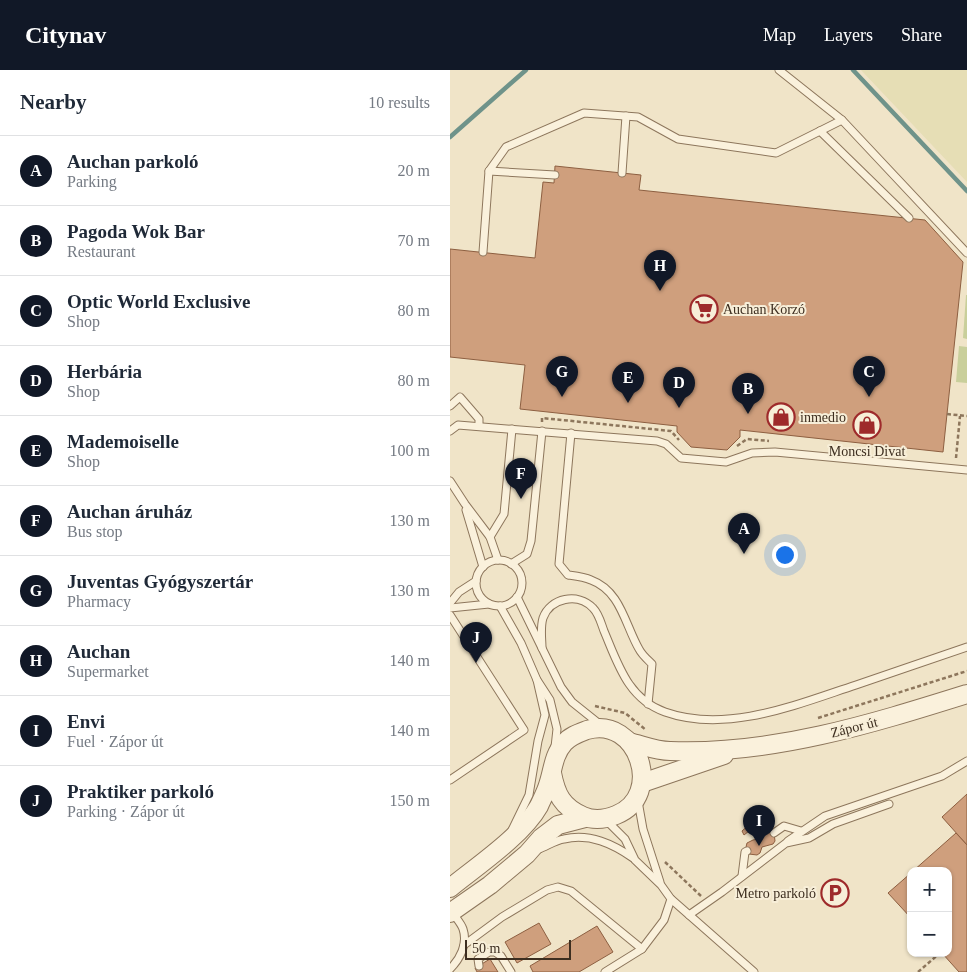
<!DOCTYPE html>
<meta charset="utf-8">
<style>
body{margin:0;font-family:"Times New Roman",serif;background:#f2f2f3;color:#1f2937}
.controls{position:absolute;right:15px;bottom:15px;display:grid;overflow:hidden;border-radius:10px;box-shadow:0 1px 4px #0004}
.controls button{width:45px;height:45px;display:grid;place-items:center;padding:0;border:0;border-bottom:1px solid #e0e1e3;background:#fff;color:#1f2937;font:25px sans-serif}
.scale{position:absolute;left:15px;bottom:12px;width:106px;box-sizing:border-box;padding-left:5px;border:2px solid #3d2e20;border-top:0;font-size:14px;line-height:18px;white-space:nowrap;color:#3d2e20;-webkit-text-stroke:4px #f7eed8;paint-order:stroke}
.you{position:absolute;left:334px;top:484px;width:18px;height:18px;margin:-12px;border:4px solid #fff;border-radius:50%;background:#1a73e8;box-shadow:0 0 0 8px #1a73e833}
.badge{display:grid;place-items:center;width:32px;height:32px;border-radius:50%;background:#111827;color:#fff;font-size:16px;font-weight:700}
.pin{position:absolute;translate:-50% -41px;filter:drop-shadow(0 1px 2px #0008)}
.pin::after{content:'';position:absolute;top:26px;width:18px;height:15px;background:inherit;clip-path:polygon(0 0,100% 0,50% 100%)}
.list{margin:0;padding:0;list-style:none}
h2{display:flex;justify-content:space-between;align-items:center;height:65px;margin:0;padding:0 20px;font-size:21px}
h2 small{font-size:16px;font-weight:400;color:#747a83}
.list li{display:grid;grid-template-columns:32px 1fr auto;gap:15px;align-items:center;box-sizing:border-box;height:70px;padding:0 20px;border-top:1px solid #e0e1e3}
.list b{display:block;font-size:19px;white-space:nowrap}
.list p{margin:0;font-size:16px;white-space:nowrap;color:#747a83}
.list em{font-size:16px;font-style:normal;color:#747a83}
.map{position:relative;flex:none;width:517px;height:902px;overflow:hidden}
header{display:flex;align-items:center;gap:30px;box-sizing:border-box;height:70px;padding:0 25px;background:#111827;color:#fff}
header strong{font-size:24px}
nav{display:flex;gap:28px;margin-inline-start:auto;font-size:18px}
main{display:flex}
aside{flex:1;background:#fff}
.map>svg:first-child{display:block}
.farmland{fill:#e6deb5}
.green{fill:#c9cf9b}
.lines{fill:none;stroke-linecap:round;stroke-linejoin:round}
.stream{stroke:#6f938a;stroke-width:4.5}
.building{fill:#cf9f7d;stroke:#8d5f41}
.service-casing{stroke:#8d765c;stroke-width:9}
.tertiary-casing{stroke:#8d765c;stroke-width:20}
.path{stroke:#8d765c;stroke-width:2.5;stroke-dasharray:4 2.5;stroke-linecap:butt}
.service{stroke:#faf1dc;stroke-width:7}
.tertiary{stroke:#faf1dc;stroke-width:18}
.labels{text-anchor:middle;stroke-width:4;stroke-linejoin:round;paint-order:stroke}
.poi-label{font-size:14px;fill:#3d2e20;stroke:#f7eed8;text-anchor:start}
.street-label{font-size:14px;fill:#3d2e20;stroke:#f7eed8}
</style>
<header>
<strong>Citynav</strong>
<nav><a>Map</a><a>Layers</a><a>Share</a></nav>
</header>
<main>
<aside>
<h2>Nearby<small>10 results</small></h2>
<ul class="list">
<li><span class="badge">A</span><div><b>Auchan parkoló</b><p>Parking</p></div><em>20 m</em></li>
<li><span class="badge">B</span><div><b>Pagoda Wok Bar</b><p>Restaurant</p></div><em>70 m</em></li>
<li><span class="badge">C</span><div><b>Optic World Exclusive</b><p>Shop</p></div><em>80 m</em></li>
<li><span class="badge">D</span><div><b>Herbária</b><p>Shop</p></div><em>80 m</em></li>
<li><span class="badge">E</span><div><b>Mademoiselle</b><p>Shop</p></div><em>100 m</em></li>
<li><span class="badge">F</span><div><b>Auchan áruház</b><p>Bus stop</p></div><em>130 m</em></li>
<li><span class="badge">G</span><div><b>Juventas Gyógyszertár</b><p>Pharmacy</p></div><em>130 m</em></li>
<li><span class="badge">H</span><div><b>Auchan</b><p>Supermarket</p></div><em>140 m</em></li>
<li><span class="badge">I</span><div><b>Envi</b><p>Fuel · Zápor út</p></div><em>140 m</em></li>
<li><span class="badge">J</span><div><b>Praktiker parkoló</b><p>Parking · Zápor út</p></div><em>150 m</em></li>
</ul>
</aside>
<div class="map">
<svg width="517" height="902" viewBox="0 0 517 902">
<rect width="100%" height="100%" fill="#f0e4c8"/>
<!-- farmland -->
<path class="farmland" d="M411 0H517V112Z"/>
<!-- green -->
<g class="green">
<path d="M516 225H517V269L513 268Z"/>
<path d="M509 276 517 277V313L506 312Z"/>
</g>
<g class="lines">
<!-- stream -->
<g class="stream">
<path d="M403 0 517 121"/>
<path d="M0 67 76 0"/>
</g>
</g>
<!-- building -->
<g class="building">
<path d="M105 96 191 105 189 120 475 150 513 192 493 382 290 360V367L277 380 241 377 227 362V356L70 339 75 295 0 287V179L85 188 93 112 104 113Z"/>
<path d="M517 724V775L492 747Z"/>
<path d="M301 753 304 757 294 765 292 761Z"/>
<path d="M315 760H319L324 763 325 771 323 774 312 777 310 783 307 785 299 784 296 777 297 773 303 770 308 769 312 762Z"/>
<path d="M506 763 517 775V902H509L492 883H498V801H463Z"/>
<path d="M461 803V848L438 823Z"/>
<path d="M89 853 101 874 67 893 55 872Z"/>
<path d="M147 856 163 882 129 902H83L80 896Z"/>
<path d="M40 889 48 902H27L25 898Z"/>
</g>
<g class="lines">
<!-- service casing -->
<g class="service-casing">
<g id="service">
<path d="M329 0 392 50 517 183"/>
<path d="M370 61 459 148"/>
<path d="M39 101 105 105"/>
<path d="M172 103 176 46"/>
<path d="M33 182 39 101 56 77 134 43 188 47 228 69 326 83 392 50"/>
<path d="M0 336 10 327 29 349V356"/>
<path d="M0 361 8 355 207 371 216 374 231 388 276 392 302 383 325 382 517 400"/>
<path d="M121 363 109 494 118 505C125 506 134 507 141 510 171 521 175 555 189 579 192 585 198 590 202 594L198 634"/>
<path d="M0 411 15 434 40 467 48 490"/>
<path d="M16 440 33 497"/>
<path d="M40 467 54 444 62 359"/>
<circle cx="49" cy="513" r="23"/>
<path d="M61 494 77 484 81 471 92 361"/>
<path d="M67 527 111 617 122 632 152 656"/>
<path d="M0 533 9 522 26 511"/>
<path d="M50 536 71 573 87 610 100 630 107 659 105 677"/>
<path d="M0 538 39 534"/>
<path d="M0 545 74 660 0 710"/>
<path d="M92 578C92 569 90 558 93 548 100 528 128 522 143 538 149 544 151 553 154 561 168 594 178 629 215 642 277 664 348 634 406 615 443 602 480 590 517 577"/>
<path d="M188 731 193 759 210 812"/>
<path d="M156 750 175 769 185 790 211 815 221 829 304 902"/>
<path d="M62 760 79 725 88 671 95 645 87 610"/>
<path d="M324 763 334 756 351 761"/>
<path d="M338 771 375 746 492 706 517 691"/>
<path d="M89 779C97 776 106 770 114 769 140 763 163 774 183 788"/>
<path d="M292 806 295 782 297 781"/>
<path d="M239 845 272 822 336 773 359 768 383 754 439 734"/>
<path d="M14 875 52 847 97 820 108 817 121 821 192 879"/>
<path d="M29 896 28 889 39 882H45L51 886 61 902"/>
<path d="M0 899C10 889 18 874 13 859 11 853 5 847 2 842"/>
<path d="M155 902 192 879 214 850 221 829"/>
</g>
</g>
<!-- tertiary casing -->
<g class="tertiary-casing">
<g id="tertiary">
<path d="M179 672C192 675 206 681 220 681 322 685 421 654 517 624"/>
<path d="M192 713 274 685"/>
<path d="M0 818C27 796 72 766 89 736 92 729 96 722 98 715 103 701 103 685 114 673 120 666 129 663 137 660 188 645 215 726 166 745 156 749 144 751 133 746 112 737 106 724 102 703"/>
<path d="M0 843 40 815 77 784 91 768 108 755 135 748"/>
</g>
</g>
<!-- path -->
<g class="path">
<path d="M497 344 517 346"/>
<path d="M92 352V348L221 361 229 370"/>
<path d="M287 376 297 369 319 371"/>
<path d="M506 388 510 346"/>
<path d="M145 636 175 643 196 660"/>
<path d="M368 648 517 601"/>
<path d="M215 792 251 826"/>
<path d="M468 902 490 883"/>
</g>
<!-- service -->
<use href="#service" class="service"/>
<!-- tertiary -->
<use href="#tertiary" class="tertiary"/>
</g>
<!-- icons -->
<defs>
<g id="supermarket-ring" transform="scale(1.4375)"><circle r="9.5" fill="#f7eed8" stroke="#9e2a2b" stroke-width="1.5"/><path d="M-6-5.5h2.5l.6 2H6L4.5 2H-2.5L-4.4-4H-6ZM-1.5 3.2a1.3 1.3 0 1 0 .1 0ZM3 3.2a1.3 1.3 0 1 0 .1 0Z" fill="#9e2a2b"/></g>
<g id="shop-ring" transform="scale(1.4375)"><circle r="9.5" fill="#f7eed8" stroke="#9e2a2b" stroke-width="1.5"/><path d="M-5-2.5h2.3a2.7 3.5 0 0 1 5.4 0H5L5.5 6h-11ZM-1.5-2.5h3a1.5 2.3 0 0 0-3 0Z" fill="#9e2a2b"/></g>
<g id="parking-ring" transform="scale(1.4375)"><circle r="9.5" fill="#f7eed8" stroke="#9e2a2b" stroke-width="1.5"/><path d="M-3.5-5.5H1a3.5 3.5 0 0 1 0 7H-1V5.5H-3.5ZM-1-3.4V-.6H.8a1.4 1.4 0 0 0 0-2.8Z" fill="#9e2a2b"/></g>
</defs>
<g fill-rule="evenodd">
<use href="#supermarket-ring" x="254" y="239"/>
<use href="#shop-ring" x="331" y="347"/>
<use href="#shop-ring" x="417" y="355"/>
<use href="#parking-ring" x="385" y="823"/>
</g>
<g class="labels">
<!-- poi labels -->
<g class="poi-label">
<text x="273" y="244">Auchan Korzó</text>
<text x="350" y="352">inmedio</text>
<text x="417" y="386" text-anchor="middle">Moncsi Divat</text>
<text x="366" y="828" text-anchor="end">Metro parkoló</text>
</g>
<!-- street labels -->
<g class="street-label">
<text transform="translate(404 657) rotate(-14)" y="5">Zápor út</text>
</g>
</g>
</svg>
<div class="controls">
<button>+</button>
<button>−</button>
</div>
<div class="scale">50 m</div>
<div class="you"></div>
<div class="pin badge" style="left:294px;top:484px">A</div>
<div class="pin badge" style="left:298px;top:344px">B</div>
<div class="pin badge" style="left:419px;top:327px">C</div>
<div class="pin badge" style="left:229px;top:338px">D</div>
<div class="pin badge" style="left:178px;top:333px">E</div>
<div class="pin badge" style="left:71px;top:429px">F</div>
<div class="pin badge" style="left:112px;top:327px">G</div>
<div class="pin badge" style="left:210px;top:221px">H</div>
<div class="pin badge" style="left:309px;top:776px">I</div>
<div class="pin badge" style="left:26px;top:593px">J</div>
</div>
</main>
